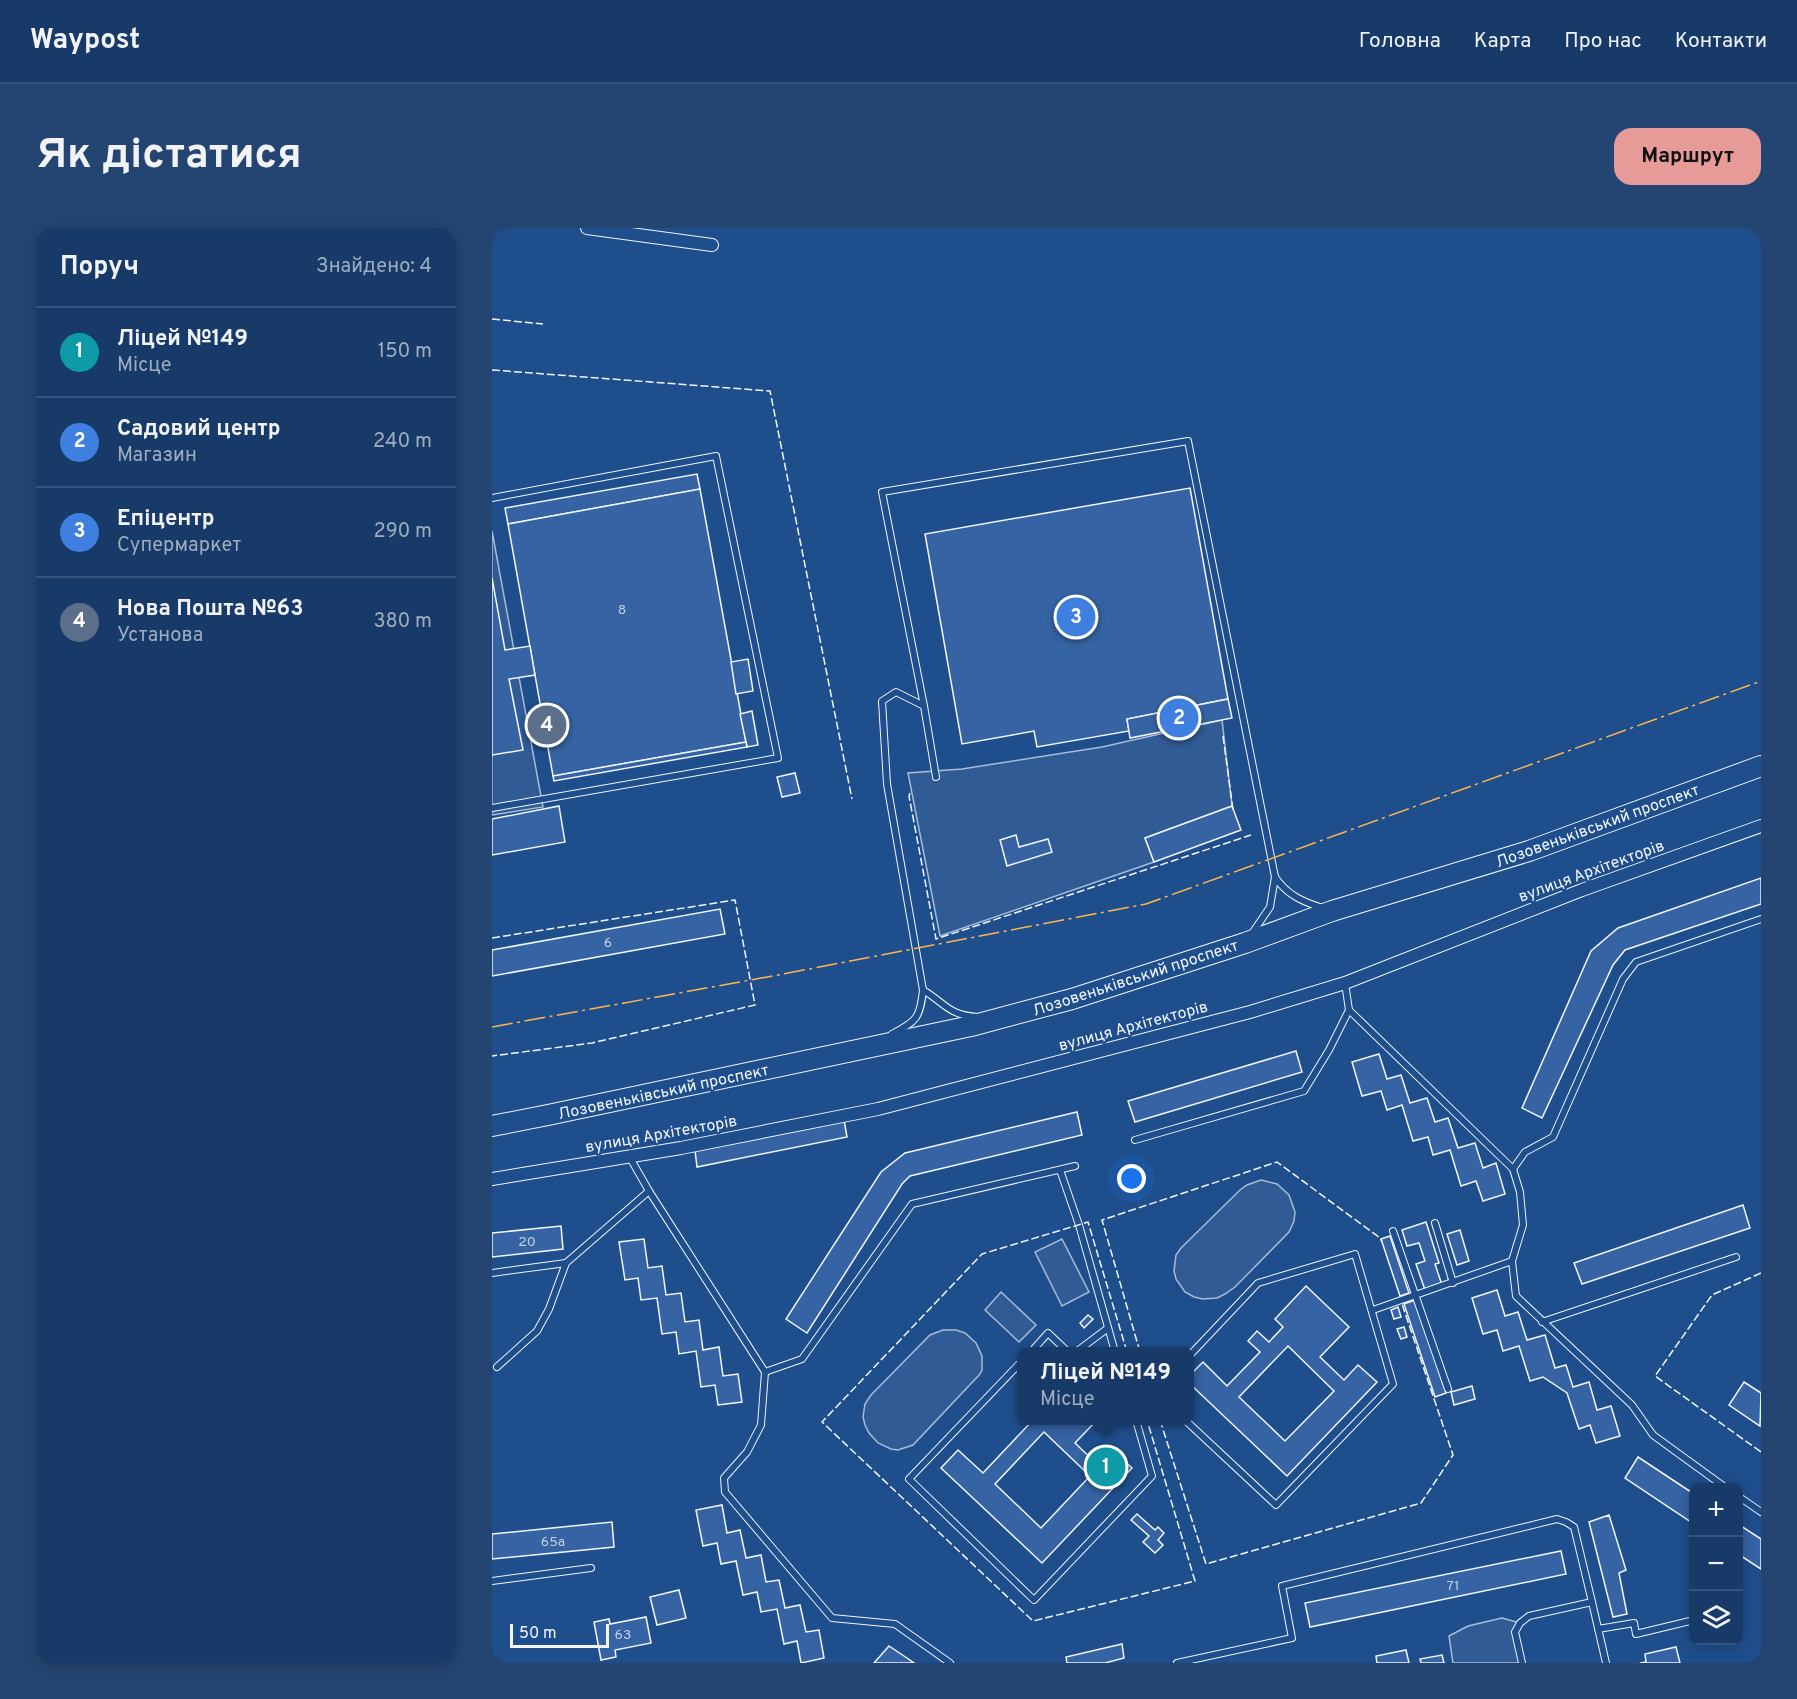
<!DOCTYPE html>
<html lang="uk">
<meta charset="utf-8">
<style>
body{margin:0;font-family:Overpass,sans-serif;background:#244571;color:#f1f3f6}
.controls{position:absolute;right:18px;bottom:18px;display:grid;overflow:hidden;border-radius:12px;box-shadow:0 3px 15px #0003}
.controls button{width:54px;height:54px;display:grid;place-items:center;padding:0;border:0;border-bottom:2px solid #36547d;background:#173a69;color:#f1f3f6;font:30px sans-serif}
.scale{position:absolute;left:18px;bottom:15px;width:99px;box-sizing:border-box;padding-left:6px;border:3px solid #f2f6ff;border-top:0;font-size:16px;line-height:21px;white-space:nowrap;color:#f2f6ff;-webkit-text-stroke:4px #1f4e8c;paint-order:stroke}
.you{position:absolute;left:640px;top:951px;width:21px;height:21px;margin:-15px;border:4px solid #fff;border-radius:50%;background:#1a73e8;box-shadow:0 0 0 9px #1a73e833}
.badge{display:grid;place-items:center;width:39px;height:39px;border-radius:50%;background:#e69b98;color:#fff;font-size:20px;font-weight:700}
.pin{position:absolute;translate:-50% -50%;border:3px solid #fff;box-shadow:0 2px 6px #0006}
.popup{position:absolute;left:525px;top:1119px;width:177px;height:78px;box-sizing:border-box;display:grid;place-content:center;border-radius:12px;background:#173a69;filter:drop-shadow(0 2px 4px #0005);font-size:20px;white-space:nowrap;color:#9eadc0}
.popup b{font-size:22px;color:#f1f3f6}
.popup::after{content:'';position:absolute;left:50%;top:100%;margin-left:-12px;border:12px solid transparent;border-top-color:#173a69}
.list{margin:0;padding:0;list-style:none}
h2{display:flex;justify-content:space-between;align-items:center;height:78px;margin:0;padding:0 24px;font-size:26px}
h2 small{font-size:20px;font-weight:400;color:#9eadc0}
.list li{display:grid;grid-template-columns:39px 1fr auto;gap:18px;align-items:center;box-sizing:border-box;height:90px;padding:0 24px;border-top:2px solid #36547d}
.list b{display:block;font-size:22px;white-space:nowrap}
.list p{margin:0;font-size:20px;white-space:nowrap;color:#9eadc0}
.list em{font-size:20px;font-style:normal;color:#9eadc0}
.icon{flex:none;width:33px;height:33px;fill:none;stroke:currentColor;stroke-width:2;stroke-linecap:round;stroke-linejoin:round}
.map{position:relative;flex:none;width:1269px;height:1435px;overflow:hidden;border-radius:18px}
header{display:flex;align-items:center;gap:36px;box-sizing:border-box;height:84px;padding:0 30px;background:#173a69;border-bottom:2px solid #36547d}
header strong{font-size:28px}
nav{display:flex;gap:33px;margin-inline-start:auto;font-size:21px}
.intro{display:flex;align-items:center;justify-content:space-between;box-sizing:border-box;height:144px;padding:0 36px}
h1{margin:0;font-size:42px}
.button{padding:15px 27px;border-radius:18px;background:#e69b98;color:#111;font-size:21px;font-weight:700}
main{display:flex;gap:36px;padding:0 36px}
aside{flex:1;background:#173a69;border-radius:18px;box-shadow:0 3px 15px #0003}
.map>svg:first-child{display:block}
.built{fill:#305b95;stroke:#a8bbd7;stroke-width:1.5}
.building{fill:#3563a3;stroke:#f2f6ff;stroke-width:1.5;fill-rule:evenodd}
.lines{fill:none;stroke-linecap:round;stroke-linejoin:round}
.service-casing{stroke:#f2f6ff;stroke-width:8}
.minor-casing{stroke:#f2f6ff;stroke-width:14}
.trunk-casing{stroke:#f2f6ff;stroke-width:22}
.service{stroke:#1f4e8c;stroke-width:6}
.minor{stroke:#1f4e8c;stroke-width:12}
.trunk{stroke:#1f4e8c;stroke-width:20}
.fence{stroke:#f2f6ff;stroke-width:1.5;stroke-dasharray:8 3;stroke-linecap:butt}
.power{stroke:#ffb74d;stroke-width:1.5;stroke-dasharray:21 4.5 3 4.5;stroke-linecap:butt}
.labels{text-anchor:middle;stroke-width:4.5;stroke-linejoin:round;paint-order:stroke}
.number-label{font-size:14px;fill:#c3d1e8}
.street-label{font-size:16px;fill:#f2f6ff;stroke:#1f4e8c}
</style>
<header>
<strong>Waypost</strong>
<nav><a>Головна</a><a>Карта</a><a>Про нас</a><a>Контакти</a></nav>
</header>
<div class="intro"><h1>Як дістатися</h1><a class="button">Маршрут</a></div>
<main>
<aside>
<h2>Поруч<small>Знайдено: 4</small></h2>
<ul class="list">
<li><span class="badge" style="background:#0f9aa8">1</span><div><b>Ліцей №149</b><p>Місце</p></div><em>150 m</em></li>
<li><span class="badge" style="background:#3f7fe0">2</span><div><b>Садовий центр</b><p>Магазин</p></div><em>240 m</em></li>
<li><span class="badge" style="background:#3f7fe0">3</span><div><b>Епіцентр</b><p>Супермаркет</p></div><em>290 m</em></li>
<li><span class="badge" style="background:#5c6f8a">4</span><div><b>Нова Пошта №63</b><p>Установа</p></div><em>380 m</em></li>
</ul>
</aside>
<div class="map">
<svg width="1269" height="1435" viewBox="0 0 1269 1435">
<rect width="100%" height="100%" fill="#1f4e8c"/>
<!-- built -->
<g class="built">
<path d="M0 303 51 579 0 587Z"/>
<path d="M730 492 740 578 653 610 662 634 448 708 416 545 470 541 610 519Z"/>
<path d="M769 952 785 956 797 967 803 984 802 993 797 1004 743 1059 733 1066 725 1070 711 1071 702 1069 693 1064 684 1051 682 1043 684 1027 689 1020 748 962 755 957Z"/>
<path d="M570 1011 597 1064 570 1078 543 1024Z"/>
<path d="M509 1064 544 1097 527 1114 493 1082Z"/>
<path d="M451 1102H464L473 1105 484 1115 490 1128V1142L488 1146 421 1217 406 1222 399 1221 386 1215 377 1205 373 1197 371 1189 373 1176 379 1167 438 1107Z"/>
<path d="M1010 1390 1028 1395 1023 1404 1030 1435H961L957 1408 976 1398Z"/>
</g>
<!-- building -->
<g class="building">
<path d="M205 246 208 261 16 296 13 280Z"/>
<path d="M698 260 736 471 635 491 637 503 545 519 542 503 470 516 433 306Z"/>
<path d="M208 261 254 514 61 548 16 296Z"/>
<path d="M0 350 13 422 38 418 43 447 17 451 31 522 0 527Z"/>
<path d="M256 431 261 463 244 466 239 434Z"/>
<path d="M736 471 740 490 638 510 635 491Z"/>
<path d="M260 483 266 517 255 519 248 486Z"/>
<path d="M254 514 255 519 62 553 61 548Z"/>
<path d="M303 545 308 565 290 569 285 549Z"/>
<path d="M67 578 73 614 0 627V591Z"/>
<path d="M740 578 749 602 662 634 653 610Z"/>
<path d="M524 607 527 619 556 611 560 624 515 638 508 612Z"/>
<path d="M1269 650V676L1133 722 1121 737 1050 890 1030 880 1099 723 1126 700Z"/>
<path d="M228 681 233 706 0 748V722Z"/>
<path d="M804 823 810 844 643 894 636 873Z"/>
<path d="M887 826 895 851 909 847 918 875 935 870 943 894 956 890 966 920 983 915 991 940 1004 935 1013 966 991 973 984 953 969 958 958 922 941 927 936 909 921 913 910 877 895 882 889 863 870 868 860 834Z"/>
<path d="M585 884 590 907 418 948 410 956 315 1105 294 1091 389 944 413 925Z"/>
<path d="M352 892 355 909 205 939 203 922Z"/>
<path d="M1251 977 1258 1000 1090 1056 1082 1035Z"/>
<path d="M934 994 947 1035 943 1036 950 1057 933 1062 924 1036 933 1033 927 1015 915 1018 910 1002Z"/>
<path d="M69 998 71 1021 0 1029V1005Z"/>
<path d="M968 1002 977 1033 965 1037 955 1006Z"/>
<path d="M898 1008 917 1065 908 1068 889 1011Z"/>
<path d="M152 1011 156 1040 170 1038 174 1067 189 1065 193 1094 207 1092 211 1122 227 1119 231 1148 246 1146 250 1174 226 1177 223 1157 209 1159 204 1123 187 1126 184 1104 170 1106 165 1070 149 1072 146 1050 133 1052 127 1014Z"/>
<path d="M814 1058 857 1099 828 1129 852 1152 866 1137 885 1154 795 1248 698 1156V1147L711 1134 735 1158 768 1124 756 1113 765 1103 777 1114 791 1099 783 1091ZM796 1118 842 1163 793 1213 747 1169Z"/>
<path d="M1005 1062 1013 1088 1026 1084 1035 1112 1053 1107 1063 1140 1074 1137 1081 1159 1097 1154 1105 1182 1119 1178 1128 1208 1104 1215 1098 1197 1087 1201 1075 1165 1051 1149 1038 1153 1027 1118 1011 1123 1005 1102 991 1106 980 1070Z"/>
<path d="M923 1072 954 1165 943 1169 912 1076Z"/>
<path d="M906 1079 909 1089 902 1091 899 1082Z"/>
<path d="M596 1087 601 1091 592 1100 588 1095Z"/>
<path d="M912 1099 915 1109 909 1111 905 1101Z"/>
<path d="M1252 1154 1269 1165 1268 1198 1237 1177Z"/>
<path d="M980 1158 983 1171 962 1177 959 1164Z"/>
<path d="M541 1192H605L583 1215 607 1238 622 1223 640 1240 550 1335 449 1240 466 1222 491 1245ZM552 1204 598 1248 549 1300 503 1256Z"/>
<path d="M1146 1229 1202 1266V1296L1133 1250Z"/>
<path d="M230 1277 235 1305 248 1302 254 1330 269 1327 274 1354 287 1352 293 1380 308 1377 314 1404 327 1402 332 1430 309 1435 305 1413 292 1416 285 1381 269 1384 265 1364 251 1367 244 1333 229 1336 225 1315 211 1318 204 1282Z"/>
<path d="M645 1286 663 1302 666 1299 672 1305 666 1312 671 1317 663 1325 651 1314 657 1308 639 1292Z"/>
<path d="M1117 1287 1134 1342 1127 1345 1135 1386 1121 1389 1097 1294Z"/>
<path d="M120 1294 122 1319 0 1331V1306Z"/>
<path d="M1246 1296 1269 1311V1341L1246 1326Z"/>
<path d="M1069 1323 1074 1346 818 1399 813 1375Z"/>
<path d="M187 1362 194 1390 165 1397 158 1369Z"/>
<path d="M154 1389 159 1415 123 1422 124 1429 109 1432 102 1394 117 1391 118 1396Z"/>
<path d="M630 1416 632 1430 613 1435H575L574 1429Z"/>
<path d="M397 1418 415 1430 422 1435H382Z"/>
<path d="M1184 1419 1188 1435H1148L1154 1434 1153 1426Z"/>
<path d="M914 1422 917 1435H885L884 1428Z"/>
<path d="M950 1427 952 1435H929L928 1431Z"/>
</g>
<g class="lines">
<!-- service casing -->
<g class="service-casing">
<g id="service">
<path d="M0 270 224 228 286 530 0 580"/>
<path d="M432 478 390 264 696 213 783 649 778 679 759 707"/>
<path d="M783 649C795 667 811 674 831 680"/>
<path d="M431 762 395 556 390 473 404 464 432 478 444 549"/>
<path d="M857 782 1021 941 1028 964 1031 997 1020 1033 1024 1068 1140 1177 1161 1207 1234 1260"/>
<path d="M400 806C425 793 428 790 431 762 454 776 456 787 486 789"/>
<path d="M643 912 812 863 837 822 857 782 853 755"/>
<path d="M137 928 157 963 273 1144 269 1197 255 1224 232 1250 233 1264 340 1390 403 1396 458 1435"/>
<path d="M1021 941 1033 924 1061 909 1131 751 1144 734 1269 691"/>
<path d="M568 942 587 997 623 1124"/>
<path d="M943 995 961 1055"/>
<path d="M901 1003 956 1161"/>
<path d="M0 1045 74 1035 157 963"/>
<path d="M881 1082 1020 1033"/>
<path d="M1050 1094 1244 1029"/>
<path d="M539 1124 556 1105 576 1124"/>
<path d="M584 1124 616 1100"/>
<path d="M530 1133 417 1251 542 1372 660 1248 644 1192"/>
<path d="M5 1139 45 1103 57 1081 74 1035"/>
<path d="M273 1144 310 1131 420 976 583 938"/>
<path d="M693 1192 784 1277 901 1156 863 1026 766 1055 698 1127"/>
<path d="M1246 1268 1269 1284"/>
<path d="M0 1353 99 1340"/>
<path d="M1100 1374 1114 1435"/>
<path d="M1106 1401 1142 1395 1144 1406 1198 1393"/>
<path d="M685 1435 800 1410 790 1358 1065 1291 1074 1294 1082 1299 1100 1374 1037 1388 1028 1395 1023 1404 1030 1435"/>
</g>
</g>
<!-- minor casing -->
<g class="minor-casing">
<g id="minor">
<path d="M95 0 220 17"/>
<path d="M0 951 189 920 386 881 758 784 853 755 1090 662 1269 598"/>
</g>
</g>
<!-- trunk casing -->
<g class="trunk-casing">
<path id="trunk" d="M0 898 56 887 479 798 580 771 753 715 840 683 1037 623 1269 538"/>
</g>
<!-- service -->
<use href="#service" class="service"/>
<!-- minor -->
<use href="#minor" class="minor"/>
<!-- trunk -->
<use href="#trunk" class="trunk"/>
<!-- fence -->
<g class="fence">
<path d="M0 91 51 96"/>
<path d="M0 142 278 163 360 571"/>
<path d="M731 508 741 582"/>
<path d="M418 565 417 568 444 711 759 607"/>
<path d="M0 710 243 672 263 777 100 815 0 828"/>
<path d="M1269 1045 1220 1067 1163 1148 1269 1224"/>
<path d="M635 1124 596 994 490 1026 330 1194 541 1393 703 1353 655 1192"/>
<path d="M648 1124 610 992 785 934 888 1010 890 1014"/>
<path d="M668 1192 714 1336 929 1275 961 1227 910 1076"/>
</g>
<!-- power -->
<path class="power" d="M0 799 286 747 654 676 1269 453"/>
</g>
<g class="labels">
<!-- number labels -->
<g class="number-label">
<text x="130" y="386">8</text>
<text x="116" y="719">6</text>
<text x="35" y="1018">20</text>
<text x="61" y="1318">65а</text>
<text x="961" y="1362">71</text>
<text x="131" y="1411">63</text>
</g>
<!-- street labels -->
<g class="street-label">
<text transform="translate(1105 597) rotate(-20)" y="6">Лозовеньківський проспект</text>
<text transform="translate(1099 642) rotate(-20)" y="6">вулиця Архітекторів</text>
<text transform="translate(643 749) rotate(-18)" y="6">Лозовеньківський проспект</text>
<text transform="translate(641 797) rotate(-15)" y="6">вулиця Архітекторів</text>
<text transform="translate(171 863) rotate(-12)" y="6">Лозовеньківський проспект</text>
<text transform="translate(169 905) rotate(-10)" y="6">вулиця Архітекторів</text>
</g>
</g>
</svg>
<div class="controls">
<button>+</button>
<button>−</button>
<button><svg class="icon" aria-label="layers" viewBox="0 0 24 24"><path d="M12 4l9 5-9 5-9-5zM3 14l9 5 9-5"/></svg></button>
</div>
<div class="scale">50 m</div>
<div class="you"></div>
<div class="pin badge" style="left:614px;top:1239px;background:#0f9aa8">1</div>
<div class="popup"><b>Ліцей №149</b>Місце</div>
<div class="pin badge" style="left:687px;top:490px;background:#3f7fe0">2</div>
<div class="pin badge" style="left:584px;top:389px;background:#3f7fe0">3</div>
<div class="pin badge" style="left:55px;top:497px;background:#5c6f8a">4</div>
</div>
</main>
